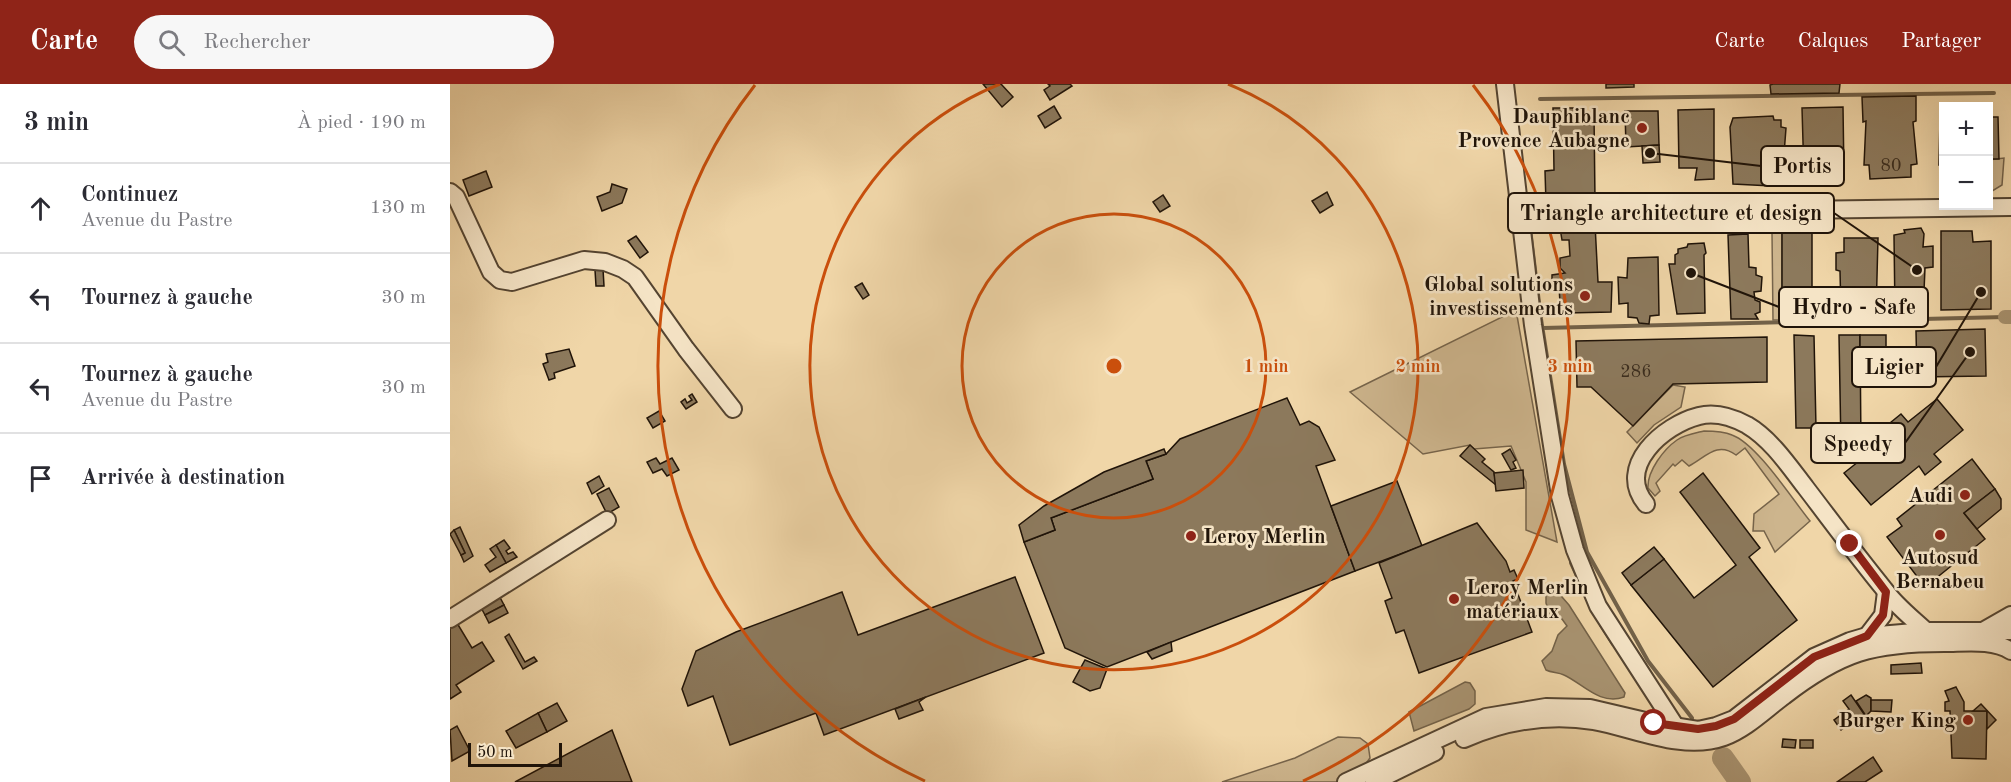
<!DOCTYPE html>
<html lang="fr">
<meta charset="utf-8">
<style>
body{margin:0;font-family:"Old Standard TT",serif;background:#f7f7f7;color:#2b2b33}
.controls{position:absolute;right:18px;top:18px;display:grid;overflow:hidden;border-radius:0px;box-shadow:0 6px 24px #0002}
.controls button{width:54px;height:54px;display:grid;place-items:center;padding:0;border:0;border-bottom:2px solid #e1e1e2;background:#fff;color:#2b2b33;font:30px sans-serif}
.scale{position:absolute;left:18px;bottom:15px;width:94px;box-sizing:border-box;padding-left:6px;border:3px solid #201409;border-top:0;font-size:16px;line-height:21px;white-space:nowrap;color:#201409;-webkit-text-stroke:4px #f5e4c6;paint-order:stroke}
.stop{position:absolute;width:18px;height:18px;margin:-14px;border:4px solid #8f2418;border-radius:50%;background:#fff}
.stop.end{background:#8f2418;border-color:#fff;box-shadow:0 2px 6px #0008}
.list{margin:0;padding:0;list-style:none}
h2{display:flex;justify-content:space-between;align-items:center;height:78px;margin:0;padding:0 24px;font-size:26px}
h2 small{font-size:20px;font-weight:400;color:#7c7c81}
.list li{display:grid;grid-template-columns:39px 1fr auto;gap:18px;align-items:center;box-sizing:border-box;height:90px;padding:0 24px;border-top:2px solid #e1e1e2}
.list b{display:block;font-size:22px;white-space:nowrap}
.list p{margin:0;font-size:20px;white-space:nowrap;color:#7c7c81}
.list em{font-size:20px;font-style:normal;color:#7c7c81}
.icon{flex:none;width:33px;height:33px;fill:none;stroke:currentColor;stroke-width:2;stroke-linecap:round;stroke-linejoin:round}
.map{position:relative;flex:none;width:1561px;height:698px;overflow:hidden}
header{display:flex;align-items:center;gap:36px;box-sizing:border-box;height:84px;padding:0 30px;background:#8f2418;color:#fff}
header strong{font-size:28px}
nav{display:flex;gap:33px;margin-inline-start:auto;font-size:21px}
.search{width:420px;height:54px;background:#f7f7f7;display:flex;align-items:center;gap:15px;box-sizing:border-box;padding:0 21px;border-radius:33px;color:#7c7c81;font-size:22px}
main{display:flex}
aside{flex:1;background:#fff}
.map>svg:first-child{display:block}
.green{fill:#cdb58d;stroke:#76644b;stroke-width:1.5}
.water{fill:#a99472;stroke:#726148;stroke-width:1.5}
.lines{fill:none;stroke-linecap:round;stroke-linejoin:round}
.stream{stroke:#726148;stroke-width:4}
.canal{stroke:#a99472;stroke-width:14}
.river{stroke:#a99472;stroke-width:22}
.building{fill:#8c795c;stroke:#201409;stroke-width:1.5}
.minor-casing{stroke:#544431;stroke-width:20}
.minor{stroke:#f5e4c6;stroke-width:16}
.route{stroke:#8f2418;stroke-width:8}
.ring{fill:none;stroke:#ca4f0c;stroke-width:3}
.poi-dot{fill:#8f2418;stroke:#f5e4c6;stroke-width:2}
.labels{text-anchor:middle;stroke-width:5;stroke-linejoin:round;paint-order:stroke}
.number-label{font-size:18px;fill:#3b2d1e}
.poi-label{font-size:21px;font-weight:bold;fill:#201409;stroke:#f5e4c6;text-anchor:end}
.centre{fill:#ca4f0c;stroke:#f5e4c6;stroke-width:3}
.ring-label{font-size:18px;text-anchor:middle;font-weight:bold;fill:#ca4f0c;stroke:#f5e4c6;stroke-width:5;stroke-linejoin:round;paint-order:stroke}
.leader{fill:none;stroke:#201409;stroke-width:2}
.callout-dot{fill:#201409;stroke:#f5e4c6;stroke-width:2}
.callout{fill:#f5e4c6;stroke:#201409;stroke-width:2}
.callout-label{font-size:22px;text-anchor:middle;font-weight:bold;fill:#201409}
</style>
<header>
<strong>Carte</strong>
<div class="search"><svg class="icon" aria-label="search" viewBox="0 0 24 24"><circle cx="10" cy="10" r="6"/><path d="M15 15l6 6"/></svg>Rechercher</div>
<nav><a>Carte</a><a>Calques</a><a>Partager</a></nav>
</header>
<main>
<aside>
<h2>3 min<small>À pied · 190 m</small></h2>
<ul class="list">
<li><svg class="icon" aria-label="ahead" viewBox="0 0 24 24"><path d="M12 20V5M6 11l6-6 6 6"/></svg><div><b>Continuez</b><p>Avenue du Pastre</p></div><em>130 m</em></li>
<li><svg class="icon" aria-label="left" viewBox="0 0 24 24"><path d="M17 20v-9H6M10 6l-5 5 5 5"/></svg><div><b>Tournez à gauche</b></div><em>30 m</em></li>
<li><svg class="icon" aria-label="left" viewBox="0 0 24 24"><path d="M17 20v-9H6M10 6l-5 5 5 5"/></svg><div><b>Tournez à gauche</b><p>Avenue du Pastre</p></div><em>30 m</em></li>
<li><svg class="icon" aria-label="arrive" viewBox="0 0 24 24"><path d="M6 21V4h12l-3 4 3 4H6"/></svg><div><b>Arrivée à destination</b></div></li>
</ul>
</aside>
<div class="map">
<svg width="1561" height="698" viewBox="0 0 1561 698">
<rect width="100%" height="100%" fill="#f0d6a8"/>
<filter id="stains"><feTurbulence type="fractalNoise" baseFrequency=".00333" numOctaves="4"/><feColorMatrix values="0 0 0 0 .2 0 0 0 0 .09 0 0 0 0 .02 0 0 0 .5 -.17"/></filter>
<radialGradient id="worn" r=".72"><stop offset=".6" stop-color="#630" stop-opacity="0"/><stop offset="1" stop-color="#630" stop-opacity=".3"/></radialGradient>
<!-- green -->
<g class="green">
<path d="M1554 74 1552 101 1539 109 1538 76Z"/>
<path d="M1332 146V229L1345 228V236H1323L1322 149Z"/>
<path d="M1066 226 1107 458 1076 446V398L1061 362 1024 365 1020 361 973 370 900 308Z"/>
<path d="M1223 301 1235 303 1231 323 1204 341 1187 359 1177 348Z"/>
<path d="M1254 347C1263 347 1273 347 1282 351 1307 360 1342 415 1360 437L1325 468 1314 447H1303L1304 430 1329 410 1295 364 1286 371C1267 357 1256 373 1239 382L1232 376 1225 382 1223 380 1206 399 1210 407 1205 412 1198 404C1197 387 1214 365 1227 356 1234 351 1246 349 1254 347Z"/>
<path d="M888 653 910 654 918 660 920 674 911 686 893 698H772L845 674Z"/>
</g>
<!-- water -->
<g class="water">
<path d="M1105 505 1119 521 1175 609 1174 613C1150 622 1132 599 1114 591 1108 588 1102 589 1096 586L1092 577 1102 567 1108 551 1117 542 1112 535H1102L1096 519V512Z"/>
<path d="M1015 598 1020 599 1025 607V620L1019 625 964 647 959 628Z"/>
</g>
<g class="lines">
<!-- stream -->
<g class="stream">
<path d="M1090 15 1544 9"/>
<path d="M1077 120 1091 235 1114 380 1137 468 1198 577 1242 634"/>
<path d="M1099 130 1149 129"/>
<path d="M1093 244 1555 233"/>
<path d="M1121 479 1127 492"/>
<path d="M1151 541 1163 560"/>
</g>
<!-- canal -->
<path class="canal" d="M1555 233H1561"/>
<!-- river -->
<path class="river" d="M1273 674 1290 698"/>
</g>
<!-- building -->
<g class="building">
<path d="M533 0H551L563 13 552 23Z"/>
<path d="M598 0H620L622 2 600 16 594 6 600 2Z"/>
<path d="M1156 0H1184V3L1156 4Z"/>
<path d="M1323 0H1390L1389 9 1321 10 1320 1Z"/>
<path d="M1466 12V37L1463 38 1467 80 1461 81V93L1420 95 1419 81H1414L1416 37 1413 38 1412 13Z"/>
<path d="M604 22 611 34 595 44 588 32Z"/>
<path d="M1393 23 1394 91 1354 92 1352 24Z"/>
<path d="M1103 24H1133V29L1144 30 1145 117 1096 119 1095 87 1104 86Z"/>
<path d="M1264 25V95L1245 96 1247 84H1229L1228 26Z"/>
<path d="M1175 27H1208L1209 61 1176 63Z"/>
<path d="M1323 32 1324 36H1331V43L1336 44 1332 96 1324 97 1322 102 1283 100 1280 43 1283 34Z"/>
<path d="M1538 33H1548L1549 75H1538Z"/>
<path d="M1490 34H1494V81H1489Z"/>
<path d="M1209 61 1210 78 1193 79 1192 62Z"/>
<path d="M36 87 42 103 19 112 13 96Z"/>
<path d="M162 100 177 105 172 119 152 127 147 113 160 108Z"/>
<path d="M877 108 883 121 870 129 862 117Z"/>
<path d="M713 111 720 122 710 128 703 118Z"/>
<path d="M1145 140 1148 198H1162L1161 228 1116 229 1110 219 1109 202 1102 201V191L1115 189 1110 184V174L1120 172 1119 156H1112L1110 144Z"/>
<path d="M1471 144 1474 150 1473 163 1483 162V183L1475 184 1473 230 1445 229 1444 151 1455 149 1454 146Z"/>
<path d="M1332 146H1362V227L1332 229Z"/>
<path d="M1491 147H1522L1523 158 1541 157V225L1491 226Z"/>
<path d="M1298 150 1299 183 1306 184V191L1312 193 1311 207 1304 208 1305 216 1310 218V228L1305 230 1308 235H1281L1278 151Z"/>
<path d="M186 152 198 168 190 174 178 157Z"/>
<path d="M1394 154H1428L1426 231 1395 234V229L1391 228 1390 187 1386 186V169L1394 168Z"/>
<path d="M1254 159 1256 169 1254 171 1255 229 1227 230 1219 180H1225V171L1228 169V165L1237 163 1238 160Z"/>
<path d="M1208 173 1209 231 1200 232 1199 240 1189 239 1187 234 1178 233V219L1169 220 1168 193 1177 194 1178 174Z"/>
<path d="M153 185 154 202H146L145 186Z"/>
<path d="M412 199 419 211 413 215 405 203Z"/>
<path d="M1535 245 1536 292 1467 293 1466 247Z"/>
<path d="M1344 251 1364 252 1366 344H1346Z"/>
<path d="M1389 251H1410L1411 362 1404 368 1400 363H1391Z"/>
<rect x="1410" y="251" width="26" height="16"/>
<path d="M1317 253V298L1223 300 1183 342 1141 303H1127L1126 257Z"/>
<path d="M119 265 125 282 104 289 105 294 99 296 93 280 98 278 96 270Z"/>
<path d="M242 310 247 318 236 325 231 318 235 315 237 319 242 316 239 312Z"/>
<path d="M837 314 850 341 859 337 869 343 885 376 866 382 905 487 657 583 615 564 574 458 605 446 601 434 703 395 696 377 716 370 730 355Z"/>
<path d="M1487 315 1513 346 1484 370 1491 378 1475 391 1469 382 1421 421 1394 389 1442 351 1435 343 1451 330 1458 338Z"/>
<path d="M209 327 215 337 203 344 197 334Z"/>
<path d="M1020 361 1035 375 1032 378 1044 388 1046 401 1010 372Z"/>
<path d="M714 365 716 370 696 377 703 395 601 434 605 446 574 458 569 441 594 422 654 388Z"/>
<path d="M1060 365 1066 376 1063 378 1066 384 1061 386 1052 370Z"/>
<path d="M206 374 210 380 222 374 229 386 217 392 212 385 203 389 197 378Z"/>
<path d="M1522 375 1545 405 1514 429 1535 455 1475 503 1437 453 1452 442 1447 435Z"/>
<path d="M1073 386 1074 404 1046 407 1044 389Z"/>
<path d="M1253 389 1310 464 1299 473 1347 536 1263 603 1181 501 1214 475 1244 514 1286 481 1230 408Z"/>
<path d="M149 392 154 402 142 410 137 399Z"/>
<path d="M947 397 972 462 905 487 881 422Z"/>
<path d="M159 404 169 423 157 430 147 410Z"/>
<path d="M1545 405 1551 415V425L1527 445 1514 429Z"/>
<path d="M1027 439 1056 477 1060 488 1064 486 1068 495 1063 497 1082 548 969 589 954 546 946 549 935 517 942 514 929 479Z"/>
<path d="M10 443 23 472 14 478 11 471 15 469 4 446Z"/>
<path d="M4 446 15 469 11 471 0 450Z"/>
<path d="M54 456 60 464 56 467 58 470 63 468 67 473 56 479 46 461Z"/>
<path d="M46 461 56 479 40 488 35 481 46 473 40 465Z"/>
<path d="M1204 463 1214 475 1181 501 1172 489Z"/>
<path d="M565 493 594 569 374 651 366 629 280 661 263 612 238 622 232 605 246 567 286 548 392 508 408 551Z"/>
<path d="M46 506 54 521 35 531 28 518Z"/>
<path d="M54 521 58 529 39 539 35 531Z"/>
<path d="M7 539 22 564 32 558 44 577 6 601 11 608 0 615V544Z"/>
<path d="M59 550 75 578 84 573 87 577 73 585 55 553Z"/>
<path d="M721 558 722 567 702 575 697 568Z"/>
<path d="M635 576 657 585 650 604 640 607 623 598Z"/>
<path d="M1471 579 1472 589 1441 590V581Z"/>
<path d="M1506 603 1514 618V627H1537L1536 675 1502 674 1500 627H1495V618L1499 617 1495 607Z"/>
<path d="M1401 611 1414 630 1391 646 1384 636 1399 625 1393 617Z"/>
<path d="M1416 611 1421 614V627L1416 632 1406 617Z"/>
<path d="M476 613 469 618 473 626 449 635 445 625Z"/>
<path d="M1421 616H1442L1441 628 1421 627Z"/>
<path d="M107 619 117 637 97 648 88 629Z"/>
<path d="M1531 620 1546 636 1537 645V627H1523Z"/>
<path d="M88 629 97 648 66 664 56 647Z"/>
<path d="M7 642 20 667 2 677 0 646Z"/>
<path d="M162 646 182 698H65Z"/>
<path d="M1333 655 1346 656 1345 664 1332 663Z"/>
<rect x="1350" y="656" width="13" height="8"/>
<path d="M1423 673 1432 687 1415 698H1387Z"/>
</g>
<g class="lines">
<!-- minor casing -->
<g class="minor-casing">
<g id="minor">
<path d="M1055 0 1083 241 1110 412 1125 466 1148 522 1226 643"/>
<path d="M0 108 6 113 41 188 50 196 62 198 134 176 155 178 173 185 185 193 236 265 283 325"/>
<path d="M1189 128 1561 123"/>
<path d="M1196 420C1165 383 1213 341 1249 332 1265 328 1282 333 1297 341 1321 355 1339 382 1356 404 1382 438 1407 472 1434 505 1445 521 1462 534 1476 547"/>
<path d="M0 535 157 436"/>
<path d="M1533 547 1561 531"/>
<path d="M1417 552 1433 531 1436 508"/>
<path d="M1014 655C1055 637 1100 630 1144 637 1184 644 1232 668 1274 653 1296 645 1315 626 1334 612 1391 568 1423 559 1494 559 1515 559 1543 555 1561 567"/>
<path d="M896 698 1036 633 1096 623 1140 624 1204 639 1248 646 1266 642 1284 635 1364 573 1400 557 1417 552 1476 547H1561"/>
<path d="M924 698 985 668"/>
</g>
</g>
<!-- minor -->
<use href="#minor" class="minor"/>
</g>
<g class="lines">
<!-- route -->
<path class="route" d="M1204 639 1248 645 1266 642 1284 635 1364 573 1417 552 1433 531 1436 508 1400 460"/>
</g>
<!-- distance rings -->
<g class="ring">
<circle cx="664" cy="282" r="152"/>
<path d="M778 0A304 304 0 1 1 550 0"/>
<path d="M475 697A456 456 0 0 1 305 1M1023 1A456 456 0 0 1 853 697"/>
</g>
<!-- markers -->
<g class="poi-dot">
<circle cx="1192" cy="44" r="6"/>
<circle cx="1135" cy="212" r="6"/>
<circle cx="1515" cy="411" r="6"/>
<circle cx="1490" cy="451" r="6"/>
<circle cx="741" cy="452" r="6"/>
<circle cx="1004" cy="515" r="6"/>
<circle cx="1518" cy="636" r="6"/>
</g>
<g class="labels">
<!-- number labels -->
<g class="number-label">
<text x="1441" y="87">80</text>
<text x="1186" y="293">286</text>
</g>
<!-- poi labels -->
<g class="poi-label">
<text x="1180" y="39">Dauphiblanc<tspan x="1180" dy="24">Provence Aubagne</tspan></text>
<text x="1123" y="207">Global solutions<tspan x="1123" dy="24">investissements</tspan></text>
<text x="1503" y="418">Audi</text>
<text x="753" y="459" text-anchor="start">Leroy Merlin</text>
<text x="1490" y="480" text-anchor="middle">Autosud<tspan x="1490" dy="24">Bernabeu</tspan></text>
<text x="1016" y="510" text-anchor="start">Leroy Merlin<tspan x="1016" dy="24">matériaux</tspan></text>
<text x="1506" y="643">Burger King</text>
</g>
</g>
<circle cx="664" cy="282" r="9" class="centre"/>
<g class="ring-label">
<text x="816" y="288">1 min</text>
<text x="968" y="288">2 min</text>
<text x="1120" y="288">3 min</text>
</g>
<!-- callouts -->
<path class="leader" d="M1200 69L1311 82M1467 186L1384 129M1241 189L1329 223M1531 208L1486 283M1520 268L1455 359"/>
<g class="callout-dot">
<circle cx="1200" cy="69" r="6"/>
<circle cx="1467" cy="186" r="6"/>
<circle cx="1241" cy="189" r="6"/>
<circle cx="1531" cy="208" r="6"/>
<circle cx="1520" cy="268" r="6"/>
</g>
<g class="callout">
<rect x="1311" y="62" width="83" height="40" rx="6"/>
<rect x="1058" y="109" width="326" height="40" rx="6"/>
<rect x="1329" y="203" width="149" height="40" rx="6"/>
<rect x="1402" y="263" width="84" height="40" rx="6"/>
<rect x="1361" y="339" width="94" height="40" rx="6"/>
</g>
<g class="callout-label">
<text x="1352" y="89">Portis</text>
<text x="1221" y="136">Triangle architecture et design</text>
<text x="1404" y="230">Hydro - Safe</text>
<text x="1444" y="290">Ligier</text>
<text x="1408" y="367">Speedy</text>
</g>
<rect width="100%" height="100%" filter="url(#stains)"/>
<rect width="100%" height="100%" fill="url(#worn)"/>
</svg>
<div class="controls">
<button>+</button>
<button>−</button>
</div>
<div class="scale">50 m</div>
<div class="stop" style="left:1204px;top:639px"></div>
<div class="stop end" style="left:1400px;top:460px"></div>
</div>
</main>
